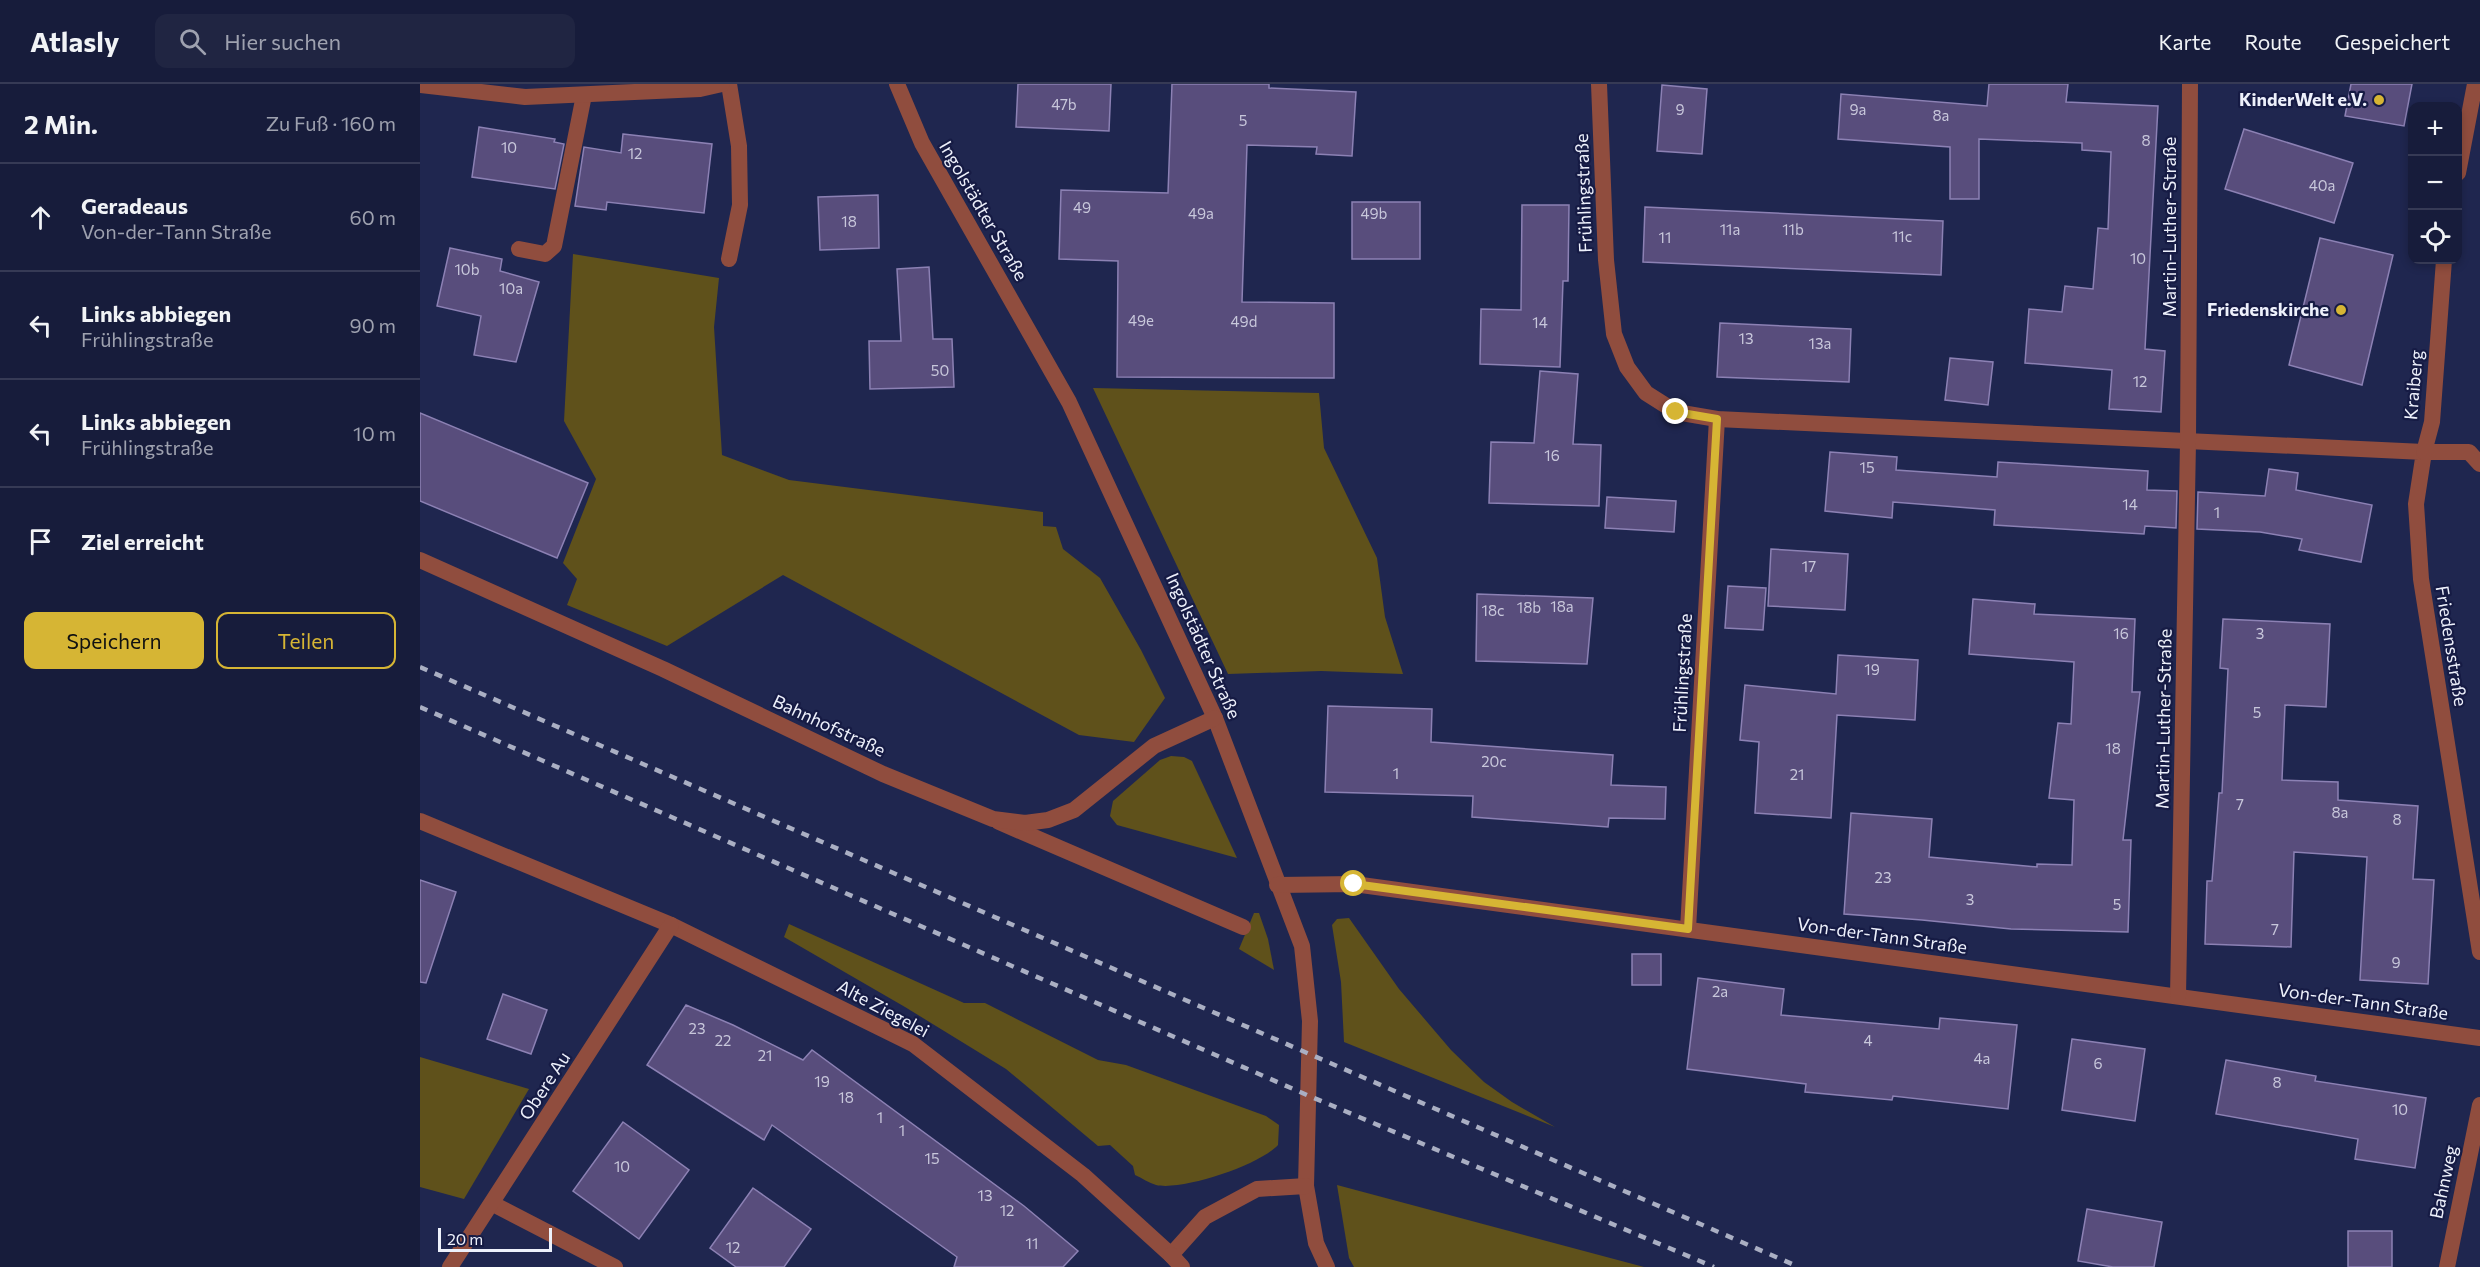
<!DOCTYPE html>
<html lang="de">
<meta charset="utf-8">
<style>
body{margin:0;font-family:Commissioner,sans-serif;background:#202542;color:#f1f3f6}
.controls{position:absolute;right:18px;top:18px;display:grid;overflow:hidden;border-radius:12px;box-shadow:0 3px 9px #0003}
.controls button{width:54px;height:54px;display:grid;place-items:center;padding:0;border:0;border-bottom:2px solid #363a55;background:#171c3b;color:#f1f3f6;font:30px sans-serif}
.scale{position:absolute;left:18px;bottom:15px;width:114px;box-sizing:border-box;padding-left:6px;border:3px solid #edf0fb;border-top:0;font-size:16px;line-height:21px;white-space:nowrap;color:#edf0fb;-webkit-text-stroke:4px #161b44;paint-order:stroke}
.stop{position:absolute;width:18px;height:18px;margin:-14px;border:4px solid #d6b534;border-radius:50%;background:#fff}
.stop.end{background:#d6b534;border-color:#fff;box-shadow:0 2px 6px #0008}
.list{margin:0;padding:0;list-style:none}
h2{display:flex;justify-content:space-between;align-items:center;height:78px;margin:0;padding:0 24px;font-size:26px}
h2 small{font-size:20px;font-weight:400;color:#9ea1af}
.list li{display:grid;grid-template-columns:39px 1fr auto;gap:18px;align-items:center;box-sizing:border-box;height:108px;padding:0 24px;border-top:2px solid #363a55}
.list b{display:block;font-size:22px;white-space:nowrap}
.list p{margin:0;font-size:20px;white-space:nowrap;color:#9ea1af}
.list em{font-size:20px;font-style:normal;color:#9ea1af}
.actions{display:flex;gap:12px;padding:18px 24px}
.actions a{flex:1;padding:14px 0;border:2px solid #d6b534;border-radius:12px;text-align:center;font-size:21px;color:#d6b534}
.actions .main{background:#d6b534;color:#111}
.icon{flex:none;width:33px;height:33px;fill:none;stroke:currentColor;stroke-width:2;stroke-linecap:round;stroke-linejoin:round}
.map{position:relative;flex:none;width:2060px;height:1183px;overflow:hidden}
header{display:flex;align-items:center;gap:36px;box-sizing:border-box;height:84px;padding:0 30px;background:#171c3b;border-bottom:2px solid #363a55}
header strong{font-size:28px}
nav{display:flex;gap:33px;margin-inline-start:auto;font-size:21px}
.search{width:420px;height:54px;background:#202542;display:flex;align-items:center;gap:15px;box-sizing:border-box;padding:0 21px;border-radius:12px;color:#9ea1af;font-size:22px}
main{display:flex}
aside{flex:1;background:#171c3b}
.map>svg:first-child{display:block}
.green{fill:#5f511b}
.building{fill:#584d7c;stroke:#8c81b4;stroke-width:1.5}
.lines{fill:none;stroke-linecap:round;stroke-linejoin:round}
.service{stroke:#904d3e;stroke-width:16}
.minor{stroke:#904d3e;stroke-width:16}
.rail{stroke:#aaafc3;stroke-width:4.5;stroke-dasharray:8 8;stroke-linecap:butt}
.route{stroke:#d6b534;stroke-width:8}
.poi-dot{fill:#d6b534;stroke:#161b44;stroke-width:2}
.labels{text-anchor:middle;stroke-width:4.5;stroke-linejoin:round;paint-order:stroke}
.number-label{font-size:15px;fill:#c8c7db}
.poi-label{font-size:18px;font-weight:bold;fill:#edf0fb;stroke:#161b44;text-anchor:end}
.street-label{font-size:18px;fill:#edf0fb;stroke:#161b44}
</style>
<header>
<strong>Atlasly</strong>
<div class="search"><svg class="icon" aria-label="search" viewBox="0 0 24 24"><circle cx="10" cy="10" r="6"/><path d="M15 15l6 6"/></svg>Hier suchen</div>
<nav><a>Karte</a><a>Route</a><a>Gespeichert</a></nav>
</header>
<main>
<aside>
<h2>2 Min.<small>Zu Fuß · 160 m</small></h2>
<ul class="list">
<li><svg class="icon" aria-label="ahead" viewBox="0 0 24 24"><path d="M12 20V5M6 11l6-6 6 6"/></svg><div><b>Geradeaus</b><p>Von-der-Tann Straße</p></div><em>60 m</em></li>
<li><svg class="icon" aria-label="left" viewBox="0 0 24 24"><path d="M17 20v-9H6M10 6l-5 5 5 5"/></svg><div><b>Links abbiegen</b><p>Frühlingstraße</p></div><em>90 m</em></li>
<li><svg class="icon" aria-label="left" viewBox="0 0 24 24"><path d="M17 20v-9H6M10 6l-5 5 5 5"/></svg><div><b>Links abbiegen</b><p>Frühlingstraße</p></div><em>10 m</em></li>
<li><svg class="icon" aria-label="arrive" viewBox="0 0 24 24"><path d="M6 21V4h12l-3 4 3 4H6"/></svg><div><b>Ziel erreicht</b></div></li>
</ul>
<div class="actions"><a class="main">Speichern</a><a>Teilen</a></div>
</aside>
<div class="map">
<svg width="2060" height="1183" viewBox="0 0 2060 1183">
<rect width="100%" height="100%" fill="#1f264f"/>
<!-- green -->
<g class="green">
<path d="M153 170 299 194 294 243 302 371 369 396 623 428V442L636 443 643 465 680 494 721 566 745 614 714 658 659 651 363 491 247 562 147 521 157 495 143 479 176 395 144 337Z"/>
<path d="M673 304 899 309 904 364 957 474 965 533 983 590 901 587 808 590Z"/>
<path d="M751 672 764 673 772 677 817 774 697 741 690 732 693 717 740 676Z"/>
<path d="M834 829H839L848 855 854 886 819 865Z"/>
<path d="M929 834 979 905 1031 966 1064 998 1092 1018 1135 1043 924 958 921 898 912 841 917 835Z"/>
<path d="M369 840 544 919H565L678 976 706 981 846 1032 859 1041 858 1061C840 1081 763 1107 736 1101 729 1099 722 1094 715 1091L713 1082 690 1061 678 1062 586 985 485 923 364 853Z"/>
<path d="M0 973 109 1005 44 1115 0 1103Z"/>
<path d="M917 1101 1224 1183H934L929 1174Z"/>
</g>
<!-- building -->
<g class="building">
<path d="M598 0H691L689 47 596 43Z"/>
<path d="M752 0H849V4L936 8 932 72 896 70 897 63 827 61 822 218 914 219V294L697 293 698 177 639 175 641 106 748 109Z"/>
<path d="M1569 0H1648L1646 18 1738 22 1725 265 1745 267 1741 328 1689 325 1692 286 1605 279 1609 225 1642 228 1645 202 1673 205 1678 144 1688 145 1691 68 1662 66V59L1559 55V115H1530V63L1418 55 1421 10 1567 22Z"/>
<path d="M1931 0H1992L1984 42 1925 32Z"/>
<path d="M1242 1 1287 5 1282 70 1237 67Z"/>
<path d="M59 43 135 55 134 58 144 60 135 105 52 93Z"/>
<path d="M1824 45 1933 79 1914 139 1805 105Z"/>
<path d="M203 50 292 60 284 129 187 118 186 126 155 122 164 63 201 69Z"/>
<path d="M458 111 459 164 400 166 398 113Z"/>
<rect x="932" y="118" width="68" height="57"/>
<path d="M1102 121H1149L1148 197H1143L1140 283 1060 280 1061 225 1101 226Z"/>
<path d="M1225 123 1523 137 1521 191 1223 178Z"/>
<path d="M1900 154 1973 171 1942 301 1869 281Z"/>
<path d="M30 164 82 175 80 187 119 198 96 278 54 271 61 232 17 222Z"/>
<path d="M509 183 513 255H532L534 303 450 305 449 257H481L477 185Z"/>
<path d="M1300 239 1431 245 1429 298 1297 293Z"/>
<path d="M1530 274 1573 278 1568 321 1525 316Z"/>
<path d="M1120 287 1158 290 1153 360 1181 361 1179 422 1069 419 1071 358 1114 359Z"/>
<path d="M0 329 168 399 137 474 0 417Z"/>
<path d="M1410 368 1477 373 1476 386 1577 393 1578 378 1728 387 1727 406 1757 407 1756 444 1725 442 1724 450 1574 441 1575 426 1473 418 1472 434 1405 427Z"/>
<path d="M1849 385 1878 389 1876 406 1952 421 1941 478 1879 466 1882 455 1840 448 1777 445 1778 408 1845 412Z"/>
<path d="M1187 413 1256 417 1254 448 1185 444Z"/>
<path d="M1351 465 1428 470 1425 526 1348 522Z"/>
<path d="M1308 502 1346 504 1343 546 1305 544Z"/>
<path d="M1057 510 1173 514 1167 580 1056 577Z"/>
<path d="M1553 515 1615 520 1614 530 1715 535 1712 608H1720L1703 756H1711L1708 848 1591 845 1502 836 1424 830 1431 729 1512 735 1509 773 1617 783V780L1652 781 1654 716 1629 714 1638 639 1651 640 1654 578 1549 570Z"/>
<path d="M1803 535 1910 540 1906 623 1865 621 1862 696 1918 698V716L1998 722 1993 795 2014 796 2008 900 1940 896 1947 773 1874 768 1871 863 1785 860 1787 797H1792L1799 709H1802L1808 585 1800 584Z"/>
<path d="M1418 571 1498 576 1495 636 1417 631 1411 734 1335 729 1339 658 1320 656 1325 601 1416 610Z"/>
<path d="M908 622 1012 625 1011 658 1193 671 1191 701 1246 703 1245 735 1189 734 1188 743 1052 733 1053 712 905 708Z"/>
<path d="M0 796 36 808 6 899 0 898Z"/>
<rect x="1212" y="870" width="29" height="31"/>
<path d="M1278 894 1364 905 1361 931 1519 945 1520 934 1597 941 1588 1025 1473 1012 1472 1016 1385 1008 1386 1000 1267 985Z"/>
<path d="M83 910 127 926 111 970 67 955Z"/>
<path d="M266 921 313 941 383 976 392 966 604 1122 658 1167 643 1183H534L537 1173 352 1041 344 1056 227 981Z"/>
<path d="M1652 955 1725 965 1715 1037 1642 1026Z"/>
<path d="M1806 976 1896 992 1895 997 2006 1014 1995 1084 1935 1075 1938 1055 1796 1030Z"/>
<path d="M203 1038 269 1086 219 1155 153 1107Z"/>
<path d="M333 1104 391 1145 364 1183H316L290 1164Z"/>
<path d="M1667 1125 1742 1138 1734 1183H1693L1658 1177Z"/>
<rect x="1928" y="1147" width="44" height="36"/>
</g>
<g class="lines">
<!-- service -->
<g class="service">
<path d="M309 0 319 62 320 121 309 175"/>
<path d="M99 165 125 170 134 162 164 11"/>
<path d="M579 738 823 843"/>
</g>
<!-- minor -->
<g class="minor">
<path d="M477 0 502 59 649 318 795 634 882 862 890 937 886 1102 896 1159 907 1183"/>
<path d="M1179 0 1186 176 1194 250 1207 283 1226 309 1256 328 1297 335 2004 368 1996 420 2001 495 2060 868"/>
<path d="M0 1 105 13 280 5 302 0"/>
<path d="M2038 89 2055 0"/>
<path d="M2024 176 2012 338 2004 368H2049L2060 380"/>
<path d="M0 476 243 585 463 690 573 735 605 739 628 736 654 726 734 662 795 634"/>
<path d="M0 737 251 841 493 960 663 1091 751 1171 785 1133 837 1105 886 1102"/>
<path d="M857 801 934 800 2060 954"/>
<path d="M1268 845 1297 335"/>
<path d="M1758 912 1768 358 1770 0"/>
<path d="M73 1120 195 1183"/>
<path d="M751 1171 762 1183"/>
<path d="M30 1183 251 841"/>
<path d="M2027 1183 2060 1021"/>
</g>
<!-- rail -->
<g class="rail">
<path d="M0 583 1379 1183"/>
<path d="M0 623 887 1011 1294 1183"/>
</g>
</g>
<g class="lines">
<!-- route -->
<path class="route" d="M934 800 1268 845 1297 335 1256 328"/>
</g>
<!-- markers -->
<g class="poi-dot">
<circle cx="1959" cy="16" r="6"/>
<circle cx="1921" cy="226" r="6"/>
</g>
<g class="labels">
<!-- number labels -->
<g class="number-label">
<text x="644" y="26">47b</text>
<text x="1260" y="31">9</text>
<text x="1438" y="31">9a</text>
<text x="1521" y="37">8a</text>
<text x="823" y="42">5</text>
<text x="1726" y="62">8</text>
<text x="89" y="69">10</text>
<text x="215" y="75">12</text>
<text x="1902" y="107">40a</text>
<text x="662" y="129">49</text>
<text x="781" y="135">49a</text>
<text x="954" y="135">49b</text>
<text x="429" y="143">18</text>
<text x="1310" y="151">11a</text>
<text x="1373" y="151">11b</text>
<text x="1482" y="158">11c</text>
<text x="1245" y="159">11</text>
<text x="1718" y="180">10</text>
<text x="47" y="191">10b</text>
<text x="91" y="210">10a</text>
<text x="721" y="242">49e</text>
<text x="824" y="243">49d</text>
<text x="1120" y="244">14</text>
<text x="1326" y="260">13</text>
<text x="1400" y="265">13a</text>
<text x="520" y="292">50</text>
<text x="1720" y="303">12</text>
<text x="1132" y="377">16</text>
<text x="1447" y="389">15</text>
<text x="1710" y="426">14</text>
<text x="1797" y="434">1</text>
<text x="1389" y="488">17</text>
<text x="1142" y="528">18a</text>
<text x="1109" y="529">18b</text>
<text x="1073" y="532">18c</text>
<text x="1701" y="555">16</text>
<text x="1840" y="555">3</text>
<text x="1452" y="591">19</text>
<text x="1837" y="634">5</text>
<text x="1693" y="670">18</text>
<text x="1074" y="683">20c</text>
<text x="976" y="695">1</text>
<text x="1377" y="696">21</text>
<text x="1820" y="726">7</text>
<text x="1920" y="734">8a</text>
<text x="1977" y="741">8</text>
<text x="1463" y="799">23</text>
<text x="1550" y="821">3</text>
<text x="1697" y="826">5</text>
<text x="1855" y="851">7</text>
<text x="1976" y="884">9</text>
<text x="1300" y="913">2a</text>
<text x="277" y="950">23</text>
<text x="303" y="962">22</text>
<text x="1448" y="962">4</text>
<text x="345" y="977">21</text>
<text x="1562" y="980">4a</text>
<text x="1678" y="985">6</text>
<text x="402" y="1003">19</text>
<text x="1857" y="1004">8</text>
<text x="426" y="1019">18</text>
<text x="1980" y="1031">10</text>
<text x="460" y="1039">1</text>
<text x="482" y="1052">1</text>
<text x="512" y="1080">15</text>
<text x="202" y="1088">10</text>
<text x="565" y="1117">13</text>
<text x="587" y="1132">12</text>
<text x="612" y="1165">11</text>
<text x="313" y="1169">12</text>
</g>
<!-- poi labels -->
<g class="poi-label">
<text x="1947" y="22">KinderWelt e.V.</text>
<text x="1909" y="232">Friedenskirche</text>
</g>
<!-- street labels -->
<g class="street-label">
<text transform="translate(1164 109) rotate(-92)" y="6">Frühlingstraße</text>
<text transform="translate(563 127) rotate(60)" y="6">Ingolstädter Straße</text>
<text transform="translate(1750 143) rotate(-90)" y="6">Martin-Luther-Straße</text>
<text transform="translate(1994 301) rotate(-85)" y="6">Kraiberg</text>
<text transform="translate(783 562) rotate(66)" y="6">Ingolstädter Straße</text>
<text transform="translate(2031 562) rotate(81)" y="6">Friedensstraße</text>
<text transform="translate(1263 589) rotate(-87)" y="6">Frühlingstraße</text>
<text transform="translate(1744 635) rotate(-89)" y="6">Martin-Luther-Straße</text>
<text transform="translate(409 642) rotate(25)" y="6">Bahnhofstraße</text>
<text transform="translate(1462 852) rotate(8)" y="6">Von-der-Tann Straße</text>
<text transform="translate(1943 918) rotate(8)" y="6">Von-der-Tann Straße</text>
<text transform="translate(463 925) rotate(28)" y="6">Alte Ziegelei</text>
<text transform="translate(125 1002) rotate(-57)" y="6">Obere Au</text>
<text transform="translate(2024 1098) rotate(-78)" y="6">Bahnweg</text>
</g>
</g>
</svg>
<div class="controls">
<button>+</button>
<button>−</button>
<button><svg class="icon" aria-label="locate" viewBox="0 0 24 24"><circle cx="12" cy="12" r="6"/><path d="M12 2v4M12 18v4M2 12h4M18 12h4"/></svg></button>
</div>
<div class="scale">20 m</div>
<div class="stop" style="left:934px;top:800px"></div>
<div class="stop end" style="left:1256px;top:328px"></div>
</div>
</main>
